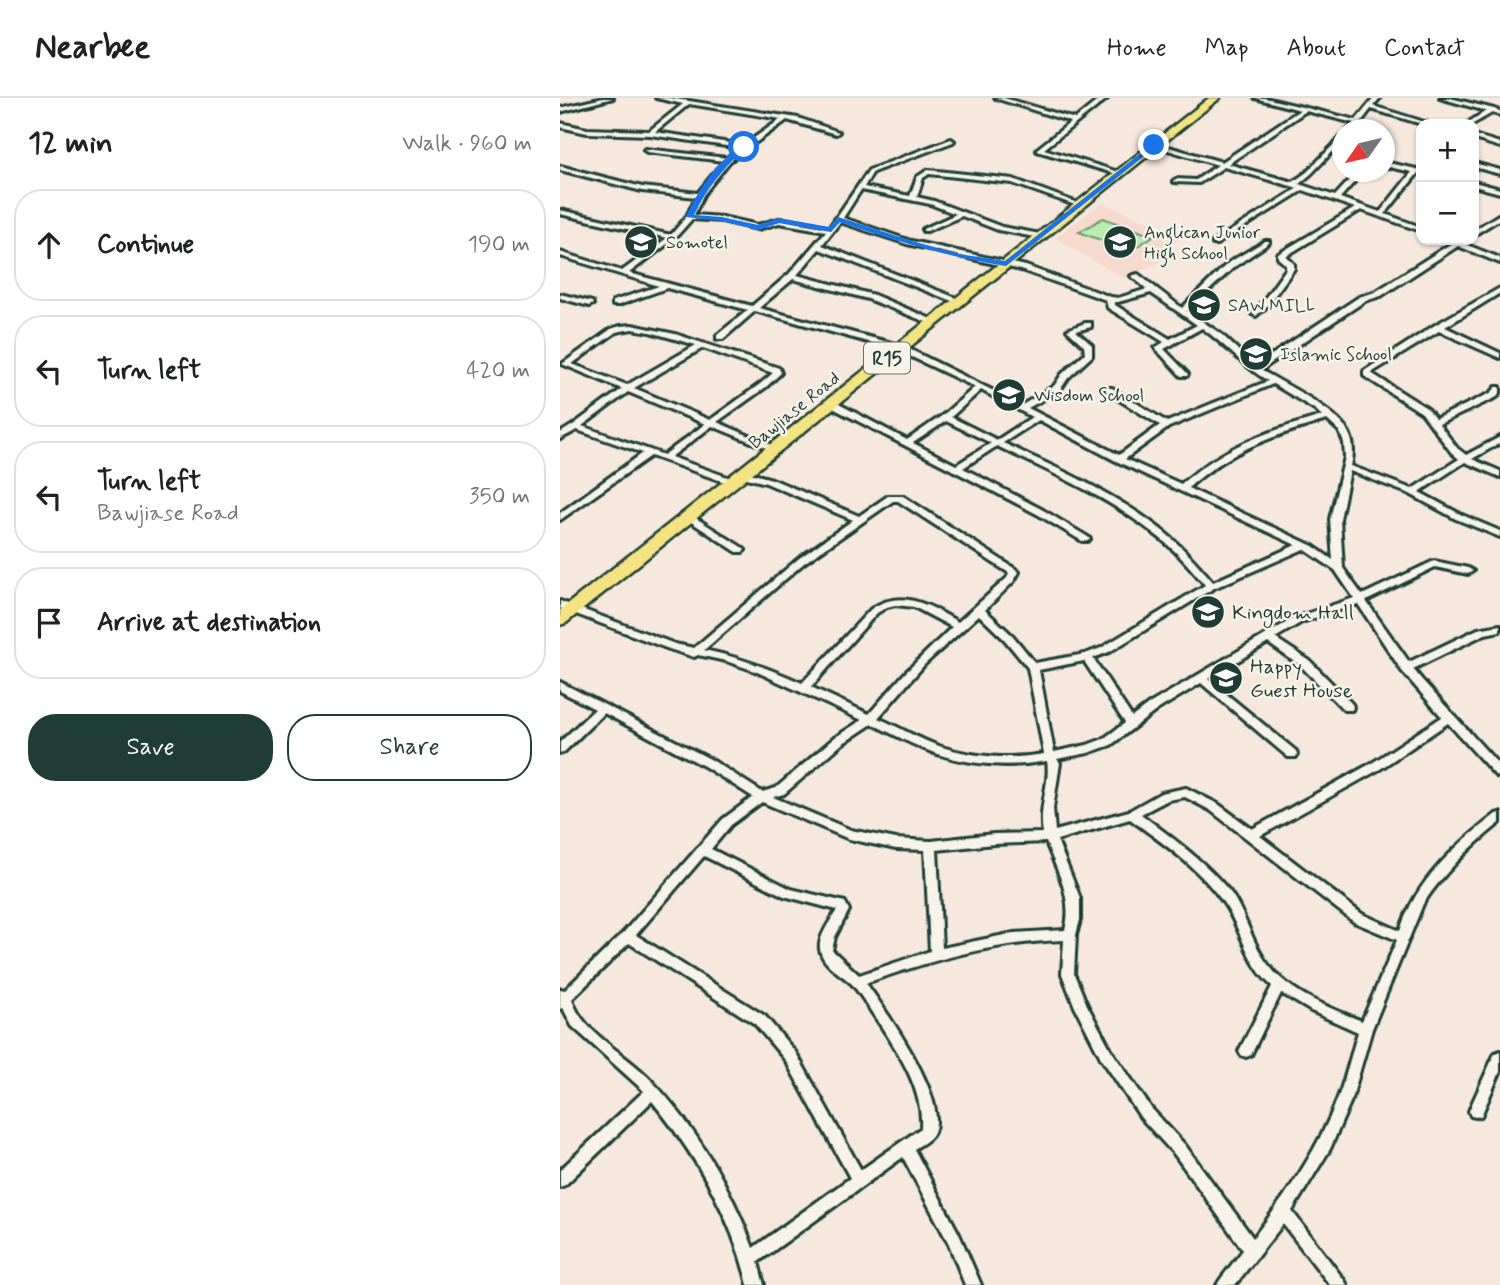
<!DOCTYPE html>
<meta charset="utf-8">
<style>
body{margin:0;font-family:Mynerve,sans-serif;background:#f6f6f6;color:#202124}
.controls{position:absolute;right:21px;top:21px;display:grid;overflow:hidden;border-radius:14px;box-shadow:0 2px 5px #0004}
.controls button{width:63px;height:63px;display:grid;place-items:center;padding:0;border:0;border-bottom:2px solid #e0e0e0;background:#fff;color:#202124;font:35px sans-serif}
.compass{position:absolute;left:772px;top:21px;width:63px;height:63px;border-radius:50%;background:#fff;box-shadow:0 2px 5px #0004;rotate:236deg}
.stop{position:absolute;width:21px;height:21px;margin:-16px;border:5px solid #1a73e8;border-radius:50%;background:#fff}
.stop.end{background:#1a73e8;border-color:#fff;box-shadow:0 2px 7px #0008}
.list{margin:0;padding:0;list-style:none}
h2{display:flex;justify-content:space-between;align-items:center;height:91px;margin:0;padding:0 28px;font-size:30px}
h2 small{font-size:23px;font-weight:400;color:#757577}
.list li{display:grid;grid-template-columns:46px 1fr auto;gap:21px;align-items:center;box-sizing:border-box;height:112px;margin:0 14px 14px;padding:0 14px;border:2px solid #e0e0e0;border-radius:28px}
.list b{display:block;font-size:26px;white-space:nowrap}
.list p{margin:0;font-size:23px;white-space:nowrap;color:#757577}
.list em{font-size:23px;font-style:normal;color:#757577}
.actions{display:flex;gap:14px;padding:21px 28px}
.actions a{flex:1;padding:16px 0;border:2px solid #1f3d34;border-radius:28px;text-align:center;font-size:24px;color:#1f3d34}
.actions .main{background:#1f3d34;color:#fff}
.icon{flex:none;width:38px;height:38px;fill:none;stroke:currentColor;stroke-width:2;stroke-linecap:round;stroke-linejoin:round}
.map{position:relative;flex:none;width:940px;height:1187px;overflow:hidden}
header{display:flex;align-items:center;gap:42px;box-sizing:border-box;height:98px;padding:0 35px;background:#fff;border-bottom:2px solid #e0e0e0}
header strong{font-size:33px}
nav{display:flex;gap:38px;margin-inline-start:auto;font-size:24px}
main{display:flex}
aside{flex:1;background:#fff}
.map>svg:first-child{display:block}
.built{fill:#f5dacd}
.green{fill:#b7edb0;stroke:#6b9572;stroke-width:2}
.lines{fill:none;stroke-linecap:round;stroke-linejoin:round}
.minor-casing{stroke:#1f3d34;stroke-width:6}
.primary-casing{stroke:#1f3d34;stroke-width:5}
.minor{fill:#f7f3e8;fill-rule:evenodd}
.primary{fill:#f4e382;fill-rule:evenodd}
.route{fill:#1a73e8}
.labels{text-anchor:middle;stroke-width:5;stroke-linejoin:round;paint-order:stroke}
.far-poi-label{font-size:18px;fill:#1f3d34;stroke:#f7f3e8;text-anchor:start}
.far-street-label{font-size:18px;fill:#1f3d34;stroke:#f7f3e8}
.shield{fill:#f7f3e8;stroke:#60746a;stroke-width:2}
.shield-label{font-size:19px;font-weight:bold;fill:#1f3d34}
.poi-label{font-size:21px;fill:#1f3d34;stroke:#f7f3e8;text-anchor:start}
</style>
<header>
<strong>Nearbee</strong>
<nav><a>Home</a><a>Map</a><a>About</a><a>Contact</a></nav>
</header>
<main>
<aside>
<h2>12 min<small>Walk · 960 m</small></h2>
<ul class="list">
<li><svg class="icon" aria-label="ahead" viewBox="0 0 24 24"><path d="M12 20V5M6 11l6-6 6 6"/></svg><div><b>Continue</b></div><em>190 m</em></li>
<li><svg class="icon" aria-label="left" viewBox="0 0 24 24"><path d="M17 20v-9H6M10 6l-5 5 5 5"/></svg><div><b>Turn left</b></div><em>420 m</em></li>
<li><svg class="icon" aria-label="left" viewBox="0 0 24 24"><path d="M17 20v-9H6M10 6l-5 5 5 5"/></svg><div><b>Turn left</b><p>Bawjiase Road</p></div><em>350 m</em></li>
<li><svg class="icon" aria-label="arrive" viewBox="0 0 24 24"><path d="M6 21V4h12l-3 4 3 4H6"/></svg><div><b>Arrive at destination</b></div></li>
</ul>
<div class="actions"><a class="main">Save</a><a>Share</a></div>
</aside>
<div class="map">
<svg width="940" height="1187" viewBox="0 0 940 1187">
<rect width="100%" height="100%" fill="#f6e8dc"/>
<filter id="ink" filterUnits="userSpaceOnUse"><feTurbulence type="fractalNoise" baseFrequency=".0143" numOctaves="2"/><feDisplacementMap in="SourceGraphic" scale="14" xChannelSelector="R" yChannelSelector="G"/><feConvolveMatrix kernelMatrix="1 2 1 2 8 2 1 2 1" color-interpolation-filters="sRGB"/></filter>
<g filter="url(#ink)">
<!-- built -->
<path class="built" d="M542 105 628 139 608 147 620 156 563 180 495 140Z"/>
<!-- green -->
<path class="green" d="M543 120 593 138 570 153 519 134Z"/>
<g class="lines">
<!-- minor casing -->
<g class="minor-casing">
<g id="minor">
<path d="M43 0H53L0 14V10Z"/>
<path d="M96 0H110L238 20 279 34 276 36 227 22 170 63 143 97 134 117 162 119 198 127 219 121 269 130 309 72 391 41 394 43 393 44 313 74 304 89 350 98 357 79 368 72 453 81 523 107 518 108 452 85 369 76 363 80 357 99 374 103 442 129 480 136 483 138 480 140 438 132 402 118 367 133H363V131L396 116 370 106 301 92 283 120 351 143 466 168 551 199 558 200 587 191 571 178 578 176 622 210 668 165 705 143H709V145L674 169 627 213 661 236 695 268 799 199 815 194 892 145 889 143V142H905L902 145 940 160V165L898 148 821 198 805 203 701 272C727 288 769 307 786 330 794 341 794 356 791 368L852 391 899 361 891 354 862 315 804 278V273L875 227 940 190V195L885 229 940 255V260L879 233 811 275 868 311 875 321 931 295 936 289H940V295L937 299 879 326 897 350 906 357 940 339V345L912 361 940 373V379L905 364 859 394 902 417 940 433V439L896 421 850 396 790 373 780 421 783 470 802 497 874 463 908 470 913 473 908 476 875 469 806 503 849 564 918 531 940 527V533L925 536 853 571 862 582 940 668V679L936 678 888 625 820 671 700 738 802 816 840 833C856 782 895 748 936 716L940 715V725C910 749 884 774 863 806L812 931 792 1000 770 1051 732 1113 784 1182 787 1187H770L723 1126 675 1187H657L660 1182 683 1152 615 1057 581 1020 541 960 515 909 502 876 504 842C434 844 371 862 306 885 326 913 388 1000 374 1034 371 1042 360 1047 354 1051L399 1136 421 1187H405L389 1146 343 1059 198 1164 204 1187H188C172 1119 136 1057 92 1003L5 1087 0 1089V1072L84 993 12 928 3 910 0 911V891L5 892 64 834 163 721 193 699 144 668 44 615 4 654 0 655V644L35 611 0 593V584L152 662 202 694 216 690 274 640 302 622 195 573 166 563 138 557 134 559 109 551 0 510V503L115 546 134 550 238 461 293 422 206 385 179 378V374L182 373 212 381 299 418 328 398H343L457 472 459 474 454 483 425 512 453 538 475 565 525 556 541 550 645 487C629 468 613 449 592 434 546 398 490 374 437 348L403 370 483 412 528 439 530 441 528 443H522L477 416 267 307V303H273L347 342 383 317 415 289 337 252 195 213 163 241H157V237L188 212 107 190 59 207H53V203L99 188 0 158V154L62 173 107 140 0 116V112L111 137 127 118 136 99 82 93 0 72V68L82 89 138 95 164 63 87 54 84 52 85 51 167 60 180 50 90 37 27 35 0 29V25L27 31 89 33 123 6ZM129 6 221 21 184 47 95 34ZM132 121 162 123 198 131 219 125 266 133 229 176 192 208 69 175 115 140ZM280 124 347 146 461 172 546 202 548 210 604 244 595 250 621 278H627L628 276 604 251 642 230C665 246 683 268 708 283L607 324 552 290H546V294L600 327 559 357 468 310 500 292 508 280 532 258V247L516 233 531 229V225H525L507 232 524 248 525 255 502 276 494 288 462 307 343 248 199 210 233 181 308 201 369 225 376 223 314 197 237 177 259 151 397 205 404 203 262 147ZM591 195 637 227 610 241 555 207 554 204H558ZM713 286 756 312 762 318C706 334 666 347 621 386L565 361 609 329ZM421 292 472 319 437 342 391 319ZM479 322 556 363 736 447 653 484C636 464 620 446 599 430 553 394 496 370 443 345ZM767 322 779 333 784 345 785 359 770 421 773 462 753 448 628 390C672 351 712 338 767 322ZM386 323 431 345 396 367 353 345ZM333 403H338L449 475 447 480 398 524C369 507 342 490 311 511L242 585C210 571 179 559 144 552L244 465ZM744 451 775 472 794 500 734 520 589 606 572 619 533 560 549 554 654 490ZM798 506 842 573 882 619 812 665 692 731 658 706 626 690 601 695 569 713 495 733 493 710 500 665 497 661 528 655 551 647 597 612 641 585 728 659H736L737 656 736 653 648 581 708 545 742 569 784 612H792L793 609 792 606 750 563 715 540 742 524ZM335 507 354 509 392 529 345 575 309 616 251 589 317 515 327 509ZM419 517 445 542 468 570 484 656C451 662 414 659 382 649 360 642 339 629 318 620L365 566ZM524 563 565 625 543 641 527 647 494 654 479 572ZM312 626C333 636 355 648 377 656 412 667 451 670 487 663 491 685 478 708 483 735L434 736 371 743 336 741 291 732 213 699 224 696 282 646ZM625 699 650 712 794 824 837 842 802 923C765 908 721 892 701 856 689 836 684 813 670 794 645 763 612 740 581 716L608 702ZM202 704 289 741 336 751 365 752 370 853 299 877 272 852 275 839 289 812 285 804 231 791 151 751 171 727ZM570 721C603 745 639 770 663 804 682 831 686 865 712 888L679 953 681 957 686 959 691 957 721 895 751 913 798 934C791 956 786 980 777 1002 758 1052 726 1098 693 1140L625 1047 591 1010 551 952 527 907 514 876 516 837 520 822V800L497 742ZM486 744C497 773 514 801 505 832L454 835 382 850 377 752 434 746ZM144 758 224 798 277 812C271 822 258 839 260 851 262 867 282 876 292 886 299 894 305 904 311 913 333 946 364 988 361 1030L301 1072 236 955 205 918 76 837ZM69 845 195 926 226 963 290 1080 193 1150C172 1091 134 1026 90 981 71 961 32 938 19 916 16 912 14 906 12 901Z"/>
<path d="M435 0H444L515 21 541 0H548L484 51 562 75 557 76 477 53V51L511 24Z"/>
<path d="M695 0H705L796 22 814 0H820L813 8 871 26H862L811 11 795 32H788L794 25 746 13 668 66 733 84 747 74 780 40 782 39V44L751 76 739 86 775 98 797 74H803L780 100 820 114 852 74 824 68V64L861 72V76L858 75 825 116 861 129V133L801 112 726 158 734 166V171L707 208 696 218 692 216 706 199 726 171V167L718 160V156L795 110 743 92 657 146H653V144L738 90 664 69 639 85 614 84 613 83 616 81 636 82 658 67 591 47 594 45 662 64 740 12Z"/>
<path d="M880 0H890L934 11 940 13V17L932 15 913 26H906L926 13Z"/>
<path d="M914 37 940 45V49L914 41Z"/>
<path d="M914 65 940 72V76L914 69Z"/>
<path d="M914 84 940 91V95L914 88Z"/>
<path d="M940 116V121L914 137V132Z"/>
<path d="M0 196 32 204 33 206 29 208 0 200Z"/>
<path d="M72 227 115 236 219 270 221 275 206 289 157 324 218 350 217 352H211L152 328 111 359 176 382V386H170L91 358 0 422V415L83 355 17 332 0 341V335L13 327 62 291 2 266 51 231 60 228ZM72 231 90 234 136 247 67 287 12 266 56 234ZM143 250 213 275 200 286 150 322 74 290ZM68 294 145 326 104 357 22 328Z"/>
<path d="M128 415 183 450 185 452 183 454H177L125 420 123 418Z"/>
<path d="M940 953V974L921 1018 916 1019 911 1018 909 1013 911 1008 935 955Z"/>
</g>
</g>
<!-- primary casing -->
<g class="primary-casing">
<path id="primary" d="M649 0H660L6 525 0 527V512Z"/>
</g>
<!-- minor -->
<use href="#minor" class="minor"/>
<!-- primary -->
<use href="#primary" class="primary"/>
</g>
</g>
<!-- route -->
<path class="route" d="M592 46 598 47 446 168C389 159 335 143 280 124L271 134 219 125 198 132 162 123 126 119C138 93 157 61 184 47L186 50C164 69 146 91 134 117L162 119 198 127 219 120 269 129 278 119 352 143 399 156 445 163Z"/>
<!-- icons -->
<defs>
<g id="school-disc" transform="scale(1.75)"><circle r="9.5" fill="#1f3d34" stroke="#f7f3e8"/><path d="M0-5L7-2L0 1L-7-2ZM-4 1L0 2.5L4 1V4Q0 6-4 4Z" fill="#fff"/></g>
</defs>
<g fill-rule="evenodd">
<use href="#school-disc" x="81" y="144"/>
<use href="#school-disc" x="560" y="144"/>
<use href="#school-disc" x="644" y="207"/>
<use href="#school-disc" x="696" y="256"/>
<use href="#school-disc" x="449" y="297"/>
<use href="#school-disc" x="648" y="514"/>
<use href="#school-disc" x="666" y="580"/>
</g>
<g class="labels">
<!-- far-poi labels -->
<g class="far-poi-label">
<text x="584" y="140">Anglican Junior<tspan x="584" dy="21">High School</tspan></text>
<text x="106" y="150">Somotel</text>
<text x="668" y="213">SAW MILL</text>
<text x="720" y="262">Islamic School</text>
<text x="474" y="303">Wisdom School</text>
</g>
<!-- far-street labels -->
<g class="far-street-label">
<text transform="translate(234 312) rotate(-39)" y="6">Bawjiase Road</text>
</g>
<!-- shield labels -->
<rect class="shield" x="304" y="244.5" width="46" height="31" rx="5"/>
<g class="shield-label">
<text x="327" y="267">R15</text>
</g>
<!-- poi labels -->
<g class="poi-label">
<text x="672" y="521">Kingdom Hall</text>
<text x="690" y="575">Happy<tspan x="690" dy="24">Guest House</tspan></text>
</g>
</g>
</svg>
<div class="controls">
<button>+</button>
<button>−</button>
</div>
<svg class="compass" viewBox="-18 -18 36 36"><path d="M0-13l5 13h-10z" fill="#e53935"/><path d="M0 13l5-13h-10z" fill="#757577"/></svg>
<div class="stop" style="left:184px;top:49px"></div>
<div class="stop end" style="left:594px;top:47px"></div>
</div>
</main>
